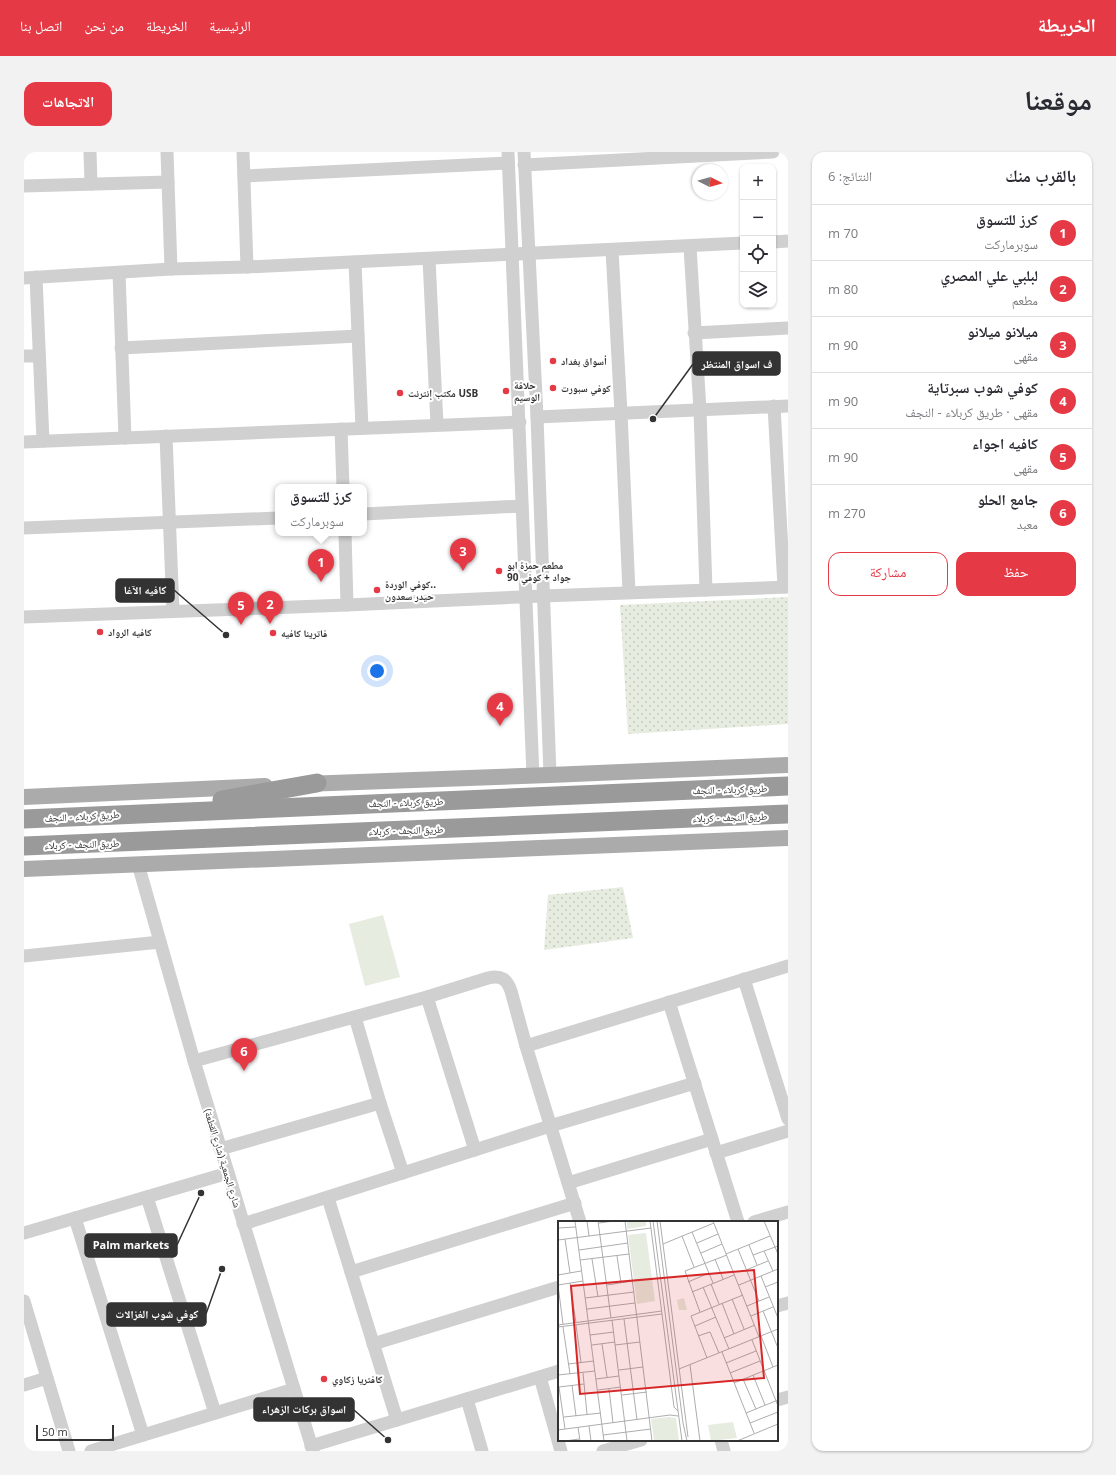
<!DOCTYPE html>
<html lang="ar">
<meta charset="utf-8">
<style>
body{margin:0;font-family:"Open Sans","Noto Naskh Arabic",sans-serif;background:#f2f2f3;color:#2b2b33;direction:rtl}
.controls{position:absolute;right:12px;top:12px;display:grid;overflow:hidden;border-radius:8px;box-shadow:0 1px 3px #0004}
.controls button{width:36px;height:36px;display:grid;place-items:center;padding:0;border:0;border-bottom:1px solid #e1e1e2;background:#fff;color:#2b2b33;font:20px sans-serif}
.compass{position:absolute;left:668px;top:12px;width:36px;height:36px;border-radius:50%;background:#fff;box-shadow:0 1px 3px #0004;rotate:95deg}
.scale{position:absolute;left:12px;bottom:10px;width:78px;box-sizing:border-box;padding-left:4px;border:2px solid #333;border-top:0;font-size:11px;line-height:14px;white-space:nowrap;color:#333;-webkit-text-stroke:3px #fff;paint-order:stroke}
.you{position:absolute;left:353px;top:519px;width:14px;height:14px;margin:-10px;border:3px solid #fff;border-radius:50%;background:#1a73e8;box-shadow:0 0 0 6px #1a73e833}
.badge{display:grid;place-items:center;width:26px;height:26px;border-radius:50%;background:#e63946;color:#fff;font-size:13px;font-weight:700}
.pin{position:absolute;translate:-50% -33px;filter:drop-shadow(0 1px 2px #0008)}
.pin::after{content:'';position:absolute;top:21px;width:14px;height:12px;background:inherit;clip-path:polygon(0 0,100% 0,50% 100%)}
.popup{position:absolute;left:251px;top:332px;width:92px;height:52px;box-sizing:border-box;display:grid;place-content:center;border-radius:8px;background:#fff;filter:drop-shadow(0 1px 3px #0005);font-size:13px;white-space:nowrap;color:#7c7c81}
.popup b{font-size:15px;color:#2b2b33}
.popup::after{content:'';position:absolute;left:50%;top:100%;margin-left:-8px;border:8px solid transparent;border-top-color:#fff}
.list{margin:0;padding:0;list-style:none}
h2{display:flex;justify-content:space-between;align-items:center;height:52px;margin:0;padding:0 16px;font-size:17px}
h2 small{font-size:13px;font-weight:400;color:#7c7c81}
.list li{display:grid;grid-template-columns:26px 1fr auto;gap:12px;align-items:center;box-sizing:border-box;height:56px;padding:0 16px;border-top:1px solid #e1e1e2}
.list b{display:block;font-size:15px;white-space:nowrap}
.list p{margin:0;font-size:13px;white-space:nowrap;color:#7c7c81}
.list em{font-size:13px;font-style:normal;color:#7c7c81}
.actions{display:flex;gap:8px;padding:12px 16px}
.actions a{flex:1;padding:9px 0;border:1px solid #e63946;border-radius:12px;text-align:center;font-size:14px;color:#e63946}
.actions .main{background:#e63946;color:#fff}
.icon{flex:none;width:22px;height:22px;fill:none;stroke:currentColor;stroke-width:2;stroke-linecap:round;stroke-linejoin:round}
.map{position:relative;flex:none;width:764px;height:1299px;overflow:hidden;direction:ltr;border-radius:12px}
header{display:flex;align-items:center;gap:24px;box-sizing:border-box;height:56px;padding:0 20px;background:#e63946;color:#fff}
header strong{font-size:19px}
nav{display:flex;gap:22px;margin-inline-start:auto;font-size:14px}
.intro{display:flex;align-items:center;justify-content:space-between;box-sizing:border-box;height:96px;padding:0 24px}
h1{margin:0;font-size:28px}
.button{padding:10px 18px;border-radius:12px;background:#e63946;color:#fff;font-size:14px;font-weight:700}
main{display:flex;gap:24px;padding:0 24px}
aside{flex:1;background:#fff;border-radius:12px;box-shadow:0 1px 3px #0004}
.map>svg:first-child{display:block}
.grass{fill:url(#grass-dots)}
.pitch{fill:#e6ecdf}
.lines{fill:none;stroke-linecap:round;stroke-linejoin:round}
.minor{stroke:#d0d0d0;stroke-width:13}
.major{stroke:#ababab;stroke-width:16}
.highway{stroke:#9a9a9a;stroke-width:19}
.poi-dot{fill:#e63946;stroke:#fff;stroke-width:1.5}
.labels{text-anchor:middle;stroke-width:4;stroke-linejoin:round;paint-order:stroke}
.poi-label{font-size:10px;font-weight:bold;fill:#333;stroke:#fff;text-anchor:start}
.street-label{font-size:10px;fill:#333;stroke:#fff}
.inset-road{fill:none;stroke:#adadad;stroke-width:1}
.view{fill:#d62828;fill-opacity:0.15;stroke:#d62828;stroke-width:2}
.inset-edge{fill:none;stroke:#333;stroke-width:2}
.leader{fill:none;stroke:#333;stroke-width:1.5}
.callout-dot{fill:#333;stroke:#fff;stroke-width:1.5}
.callout{fill:#333;stroke:#333;stroke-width:1.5}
.callout-label{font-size:11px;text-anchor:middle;font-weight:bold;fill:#fff}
</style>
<header>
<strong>الخريطة</strong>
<nav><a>الرئيسية</a><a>الخريطة</a><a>من نحن</a><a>اتصل بنا</a></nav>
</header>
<div class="intro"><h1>موقعنا</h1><a class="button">الاتجاهات</a></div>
<main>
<aside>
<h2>بالقرب منك<small>النتائج: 6</small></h2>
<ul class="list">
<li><span class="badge">1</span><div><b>كرز للتسوق</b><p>سوبرماركت</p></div><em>70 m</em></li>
<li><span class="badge">2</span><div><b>لبلبي علي المصري</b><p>مطعم</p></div><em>80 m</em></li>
<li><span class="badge">3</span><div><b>ميلانو ميلانو</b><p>مقهى</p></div><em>90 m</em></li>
<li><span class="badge">4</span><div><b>كوفي شوب سبرتاية</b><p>مقهى · طريق کربلاء - النجف</p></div><em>90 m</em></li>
<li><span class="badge">5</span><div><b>كافيه اجواء</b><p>مقهى</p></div><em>90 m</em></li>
<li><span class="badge">6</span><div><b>جامع الحلو</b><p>معبد</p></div><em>270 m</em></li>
</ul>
<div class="actions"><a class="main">حفظ</a><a>مشاركة</a></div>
</aside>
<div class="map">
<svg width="764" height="1299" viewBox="0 0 764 1299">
<defs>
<pattern id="grass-dots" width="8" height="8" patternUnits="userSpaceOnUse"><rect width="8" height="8" fill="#e6ecdf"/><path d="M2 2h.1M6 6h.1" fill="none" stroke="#c6cbc0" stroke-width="1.8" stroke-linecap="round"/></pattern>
</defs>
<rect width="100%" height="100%" fill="#fff"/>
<!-- grass -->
<g class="grass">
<path d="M764 445V572L604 582 596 453Z"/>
<path d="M599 735 609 786 520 798 524 743Z"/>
</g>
<!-- pitch -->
<path class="pitch" d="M359 763 376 825 341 834 325 772Z"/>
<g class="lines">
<!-- minor -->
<g class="minor">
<path d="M66 0 67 32"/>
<path d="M143 0 147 117"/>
<path d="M219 0 223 115"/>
<path d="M484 0 509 624"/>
<path d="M500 0 513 265 526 623"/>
<path d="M500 13 749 0"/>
<path d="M220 24 484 11"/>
<path d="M0 34 144 30"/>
<path d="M749 90 764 89"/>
<path d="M666 95 676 258 682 438"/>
<path d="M588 98 597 261 605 440"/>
<path d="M405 107 413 273"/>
<path d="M331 110 338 276"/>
<path d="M95 121 101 286"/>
<path d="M12 125 19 289"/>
<path d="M0 126 147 117 223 115 719 91"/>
<path d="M670 181 764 176"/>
<path d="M97 196 334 184"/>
<path d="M0 204H15"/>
<path d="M750 254 760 435"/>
<path d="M513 265 764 254"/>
<path d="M317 277 319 335"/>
<path d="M142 284 149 459"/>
<path d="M0 290 496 270"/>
<path d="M340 362 498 354"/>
<path d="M0 376 254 366"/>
<path d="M321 381 323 453"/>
<path d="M0 465 323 453 519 444 764 435"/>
<path d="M114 712 170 909 289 1299"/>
<path d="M0 804 136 790"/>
<path d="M720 827 764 967"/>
<path d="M403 845 451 998"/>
<path d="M645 850 714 1070"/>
<path d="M502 894 764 814"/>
<path d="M170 909 403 845 464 826C477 823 483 827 487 839L502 894 556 1070"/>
<path d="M356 951 379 1021"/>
<path d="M196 997 356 951 331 865"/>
<path d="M692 1001 764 979"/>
<path d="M544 1031 688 987"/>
<path d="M123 1045 191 1261"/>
<path d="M304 1046 373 1268"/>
<path d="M51 1066 119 1283"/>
<path d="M730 1070 764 1060"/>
<path d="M219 1072 526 974 671 931"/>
<path d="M0 1081 204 1021"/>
<path d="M327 1120 551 1051"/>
<path d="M0 1149 45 1299"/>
<path d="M753 1154 764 1151"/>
<path d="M349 1192 535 1135"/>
<path d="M516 1225 537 1299"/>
<path d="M0 1233 23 1226"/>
<path d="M443 1247 458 1299"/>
<path d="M753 1248 764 1245"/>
<path d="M697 1288 700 1299"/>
<path d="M287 1294 535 1219"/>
<path d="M67 1299 270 1237"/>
<path d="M579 1299 617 1288"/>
</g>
<!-- major -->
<g class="major">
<path d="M280 632 526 623 764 613"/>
<path d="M0 645 241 634"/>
<path d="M0 717 764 686"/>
</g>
<!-- highway -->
<g class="highway">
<path d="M198 648 293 631"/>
<path d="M0 667 764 634"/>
<path d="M0 694 764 662"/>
</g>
</g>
<!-- markers -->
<g class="poi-dot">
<circle cx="529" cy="209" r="4"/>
<circle cx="529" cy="236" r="4"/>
<circle cx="482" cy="239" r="4"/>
<circle cx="376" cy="241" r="4"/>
<circle cx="475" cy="419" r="4"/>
<circle cx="353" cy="438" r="4"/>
<circle cx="76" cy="480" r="4"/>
<circle cx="249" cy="481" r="4"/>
<circle cx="300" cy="1227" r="4"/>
</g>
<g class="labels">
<!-- poi labels -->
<g class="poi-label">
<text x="537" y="213">أسواق بغداد</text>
<text x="490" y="237">حلاقة<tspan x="490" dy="12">الوسيم</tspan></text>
<text x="537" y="240">كوفي سبورت</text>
<text x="384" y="245">مكتب إنترنت USB</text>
<text x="483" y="417">مطعم حمزة ابو<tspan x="483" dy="12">جواد + كوفي 90</tspan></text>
<text x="361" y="436">كوفي الوردة..<tspan x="361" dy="12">حيدر سعدون</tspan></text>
<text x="84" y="484">كافيه الرواد</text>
<text x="257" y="485">فاترينا كافيه</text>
<text x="308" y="1231">كافتريا زكاوي</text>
</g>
<!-- street labels -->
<g class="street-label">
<text transform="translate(706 637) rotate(-2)" y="4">طريق کربلاء - النجف</text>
<text transform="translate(382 650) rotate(-2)" y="4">طريق کربلاء - النجف</text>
<text transform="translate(58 664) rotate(-3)" y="4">طريق کربلاء - النجف</text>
<text transform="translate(706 665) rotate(-2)" y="4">طريق النجف - کربلاء</text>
<text transform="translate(382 678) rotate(-2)" y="4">طريق النجف - کربلاء</text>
<text transform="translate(58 692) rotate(-2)" y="4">طريق النجف - کربلاء</text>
<text transform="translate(199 1006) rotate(73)" y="4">شارع الجمعية (شارع القطعة)</text>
</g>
</g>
<!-- overview -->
<g transform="translate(534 1069)">
<rect width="220" height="220" fill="#fff"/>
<path d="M69 0H88V5L69 8ZM88 12 97 80 79 83 70 14ZM126 77 129 89H121L119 79ZM111 196 118 197 121 220H96L93 198ZM175 201 179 217 153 220 150 204Z" fill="#e6ecdf"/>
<path class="inset-road" d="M17 0 46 220M29 0 31 15M40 0 53 97M67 0 94 220M92 0 116 186 120 190M95 0 124 220M99 0 125 202M102 0 130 216M155 0 201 116M206 0 220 33M41 2 56 0M0 7 18 6M134 11 155 62M124 15 136 46M7 18 12 52M0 19 93 7M139 22 160 13M105 23 156 2M191 24 199 44M180 28 201 80M21 29 70 22M206 30 215 50M143 32 164 23M168 33 212 15M195 34 220 25M59 35 63 62M34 38 40 76M157 38 165 58M22 39 71 33M188 49 210 40M0 54 23 50M203 55 220 97M130 61 151 52M12 62 18 102M153 63 161 83M0 64 5 103M0 64 25 60M49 64 74 60M181 64 220 48M145 66 171 128M207 66 220 61M134 71 176 54M27 77 76 71M174 78 186 108M164 82 176 113M189 85 211 76M29 88 77 82M205 90 220 127M142 91 127 50 169 34M193 95 215 86M66 98 79 199M54 99 69 220M0 104 104 90M18 104 23 141M137 105 158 96M0 106 104 93M5 106 12 153M32 114 56 111M140 115 152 111 161 132M203 115 215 146M166 117 197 104M194 119 220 185M44 123 49 156M34 124 57 121M57 124 82 121M164 131 196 212M149 137 133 95 185 74M168 142 198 130M10 143 36 140M132 144 142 220M121 148 220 108M61 149 85 146M25 152 29 193M172 152 202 140M0 154 37 150M195 154 207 184M38 158 61 155M185 158 198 188M176 162 220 144M14 164 18 195M1 166 7 208M1 166 26 163M51 168 55 202M40 169 63 166M64 174 89 171M188 192 220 179M6 196 43 192M125 202 129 220M192 202 220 191M31 205 33 220M20 206 22 220M0 209 112 194 120 195M45 214 93 208M7 220 21 218M179 220 220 203"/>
<path class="view" d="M196 49 206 157 22 173 13 65Z"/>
<rect width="220" height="220" class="inset-edge"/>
</g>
<!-- callouts -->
<path class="leader" d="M629 267L669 212M202 483L150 438M177 1041L153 1093M198 1117L182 1162M364 1288L330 1258"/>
<g class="callout-dot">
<circle cx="629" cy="267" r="4"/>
<circle cx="202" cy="483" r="4"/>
<circle cx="177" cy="1041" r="4"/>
<circle cx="198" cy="1117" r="4"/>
<circle cx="364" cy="1288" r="4"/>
</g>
<g class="callout">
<rect x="669" y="200" width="87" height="23" rx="4"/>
<rect x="92" y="427" width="58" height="23" rx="4"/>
<rect x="61" y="1082" width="92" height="23" rx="4"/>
<rect x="83" y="1151" width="99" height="23" rx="4"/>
<rect x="230" y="1246" width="100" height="23" rx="4"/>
</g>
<g class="callout-label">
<text x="713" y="216">ف اسواق المنتظر</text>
<text x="121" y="442">كافيه الآغا</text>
<text x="107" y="1097">Palm markets</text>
<text x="133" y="1166">كوفي شوب الغزالات</text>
<text x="280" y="1261">اسواق بركات الزهراء</text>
</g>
</svg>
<div class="controls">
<button>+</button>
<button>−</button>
<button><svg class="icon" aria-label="locate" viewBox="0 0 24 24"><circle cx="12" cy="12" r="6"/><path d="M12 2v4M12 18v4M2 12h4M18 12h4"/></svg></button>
<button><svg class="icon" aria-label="layers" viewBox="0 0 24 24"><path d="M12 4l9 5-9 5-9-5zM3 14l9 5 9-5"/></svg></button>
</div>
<svg class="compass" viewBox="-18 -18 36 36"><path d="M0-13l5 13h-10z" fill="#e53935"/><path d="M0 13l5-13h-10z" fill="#7c7c81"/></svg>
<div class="scale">50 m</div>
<div class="you"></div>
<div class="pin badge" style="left:297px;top:430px">1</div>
<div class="popup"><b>كرز للتسوق</b>سوبرماركت</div>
<div class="pin badge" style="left:246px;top:472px">2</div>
<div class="pin badge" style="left:439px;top:419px">3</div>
<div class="pin badge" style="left:476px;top:574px">4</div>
<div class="pin badge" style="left:217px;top:473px">5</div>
<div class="pin badge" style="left:220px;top:919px">6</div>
</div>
</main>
